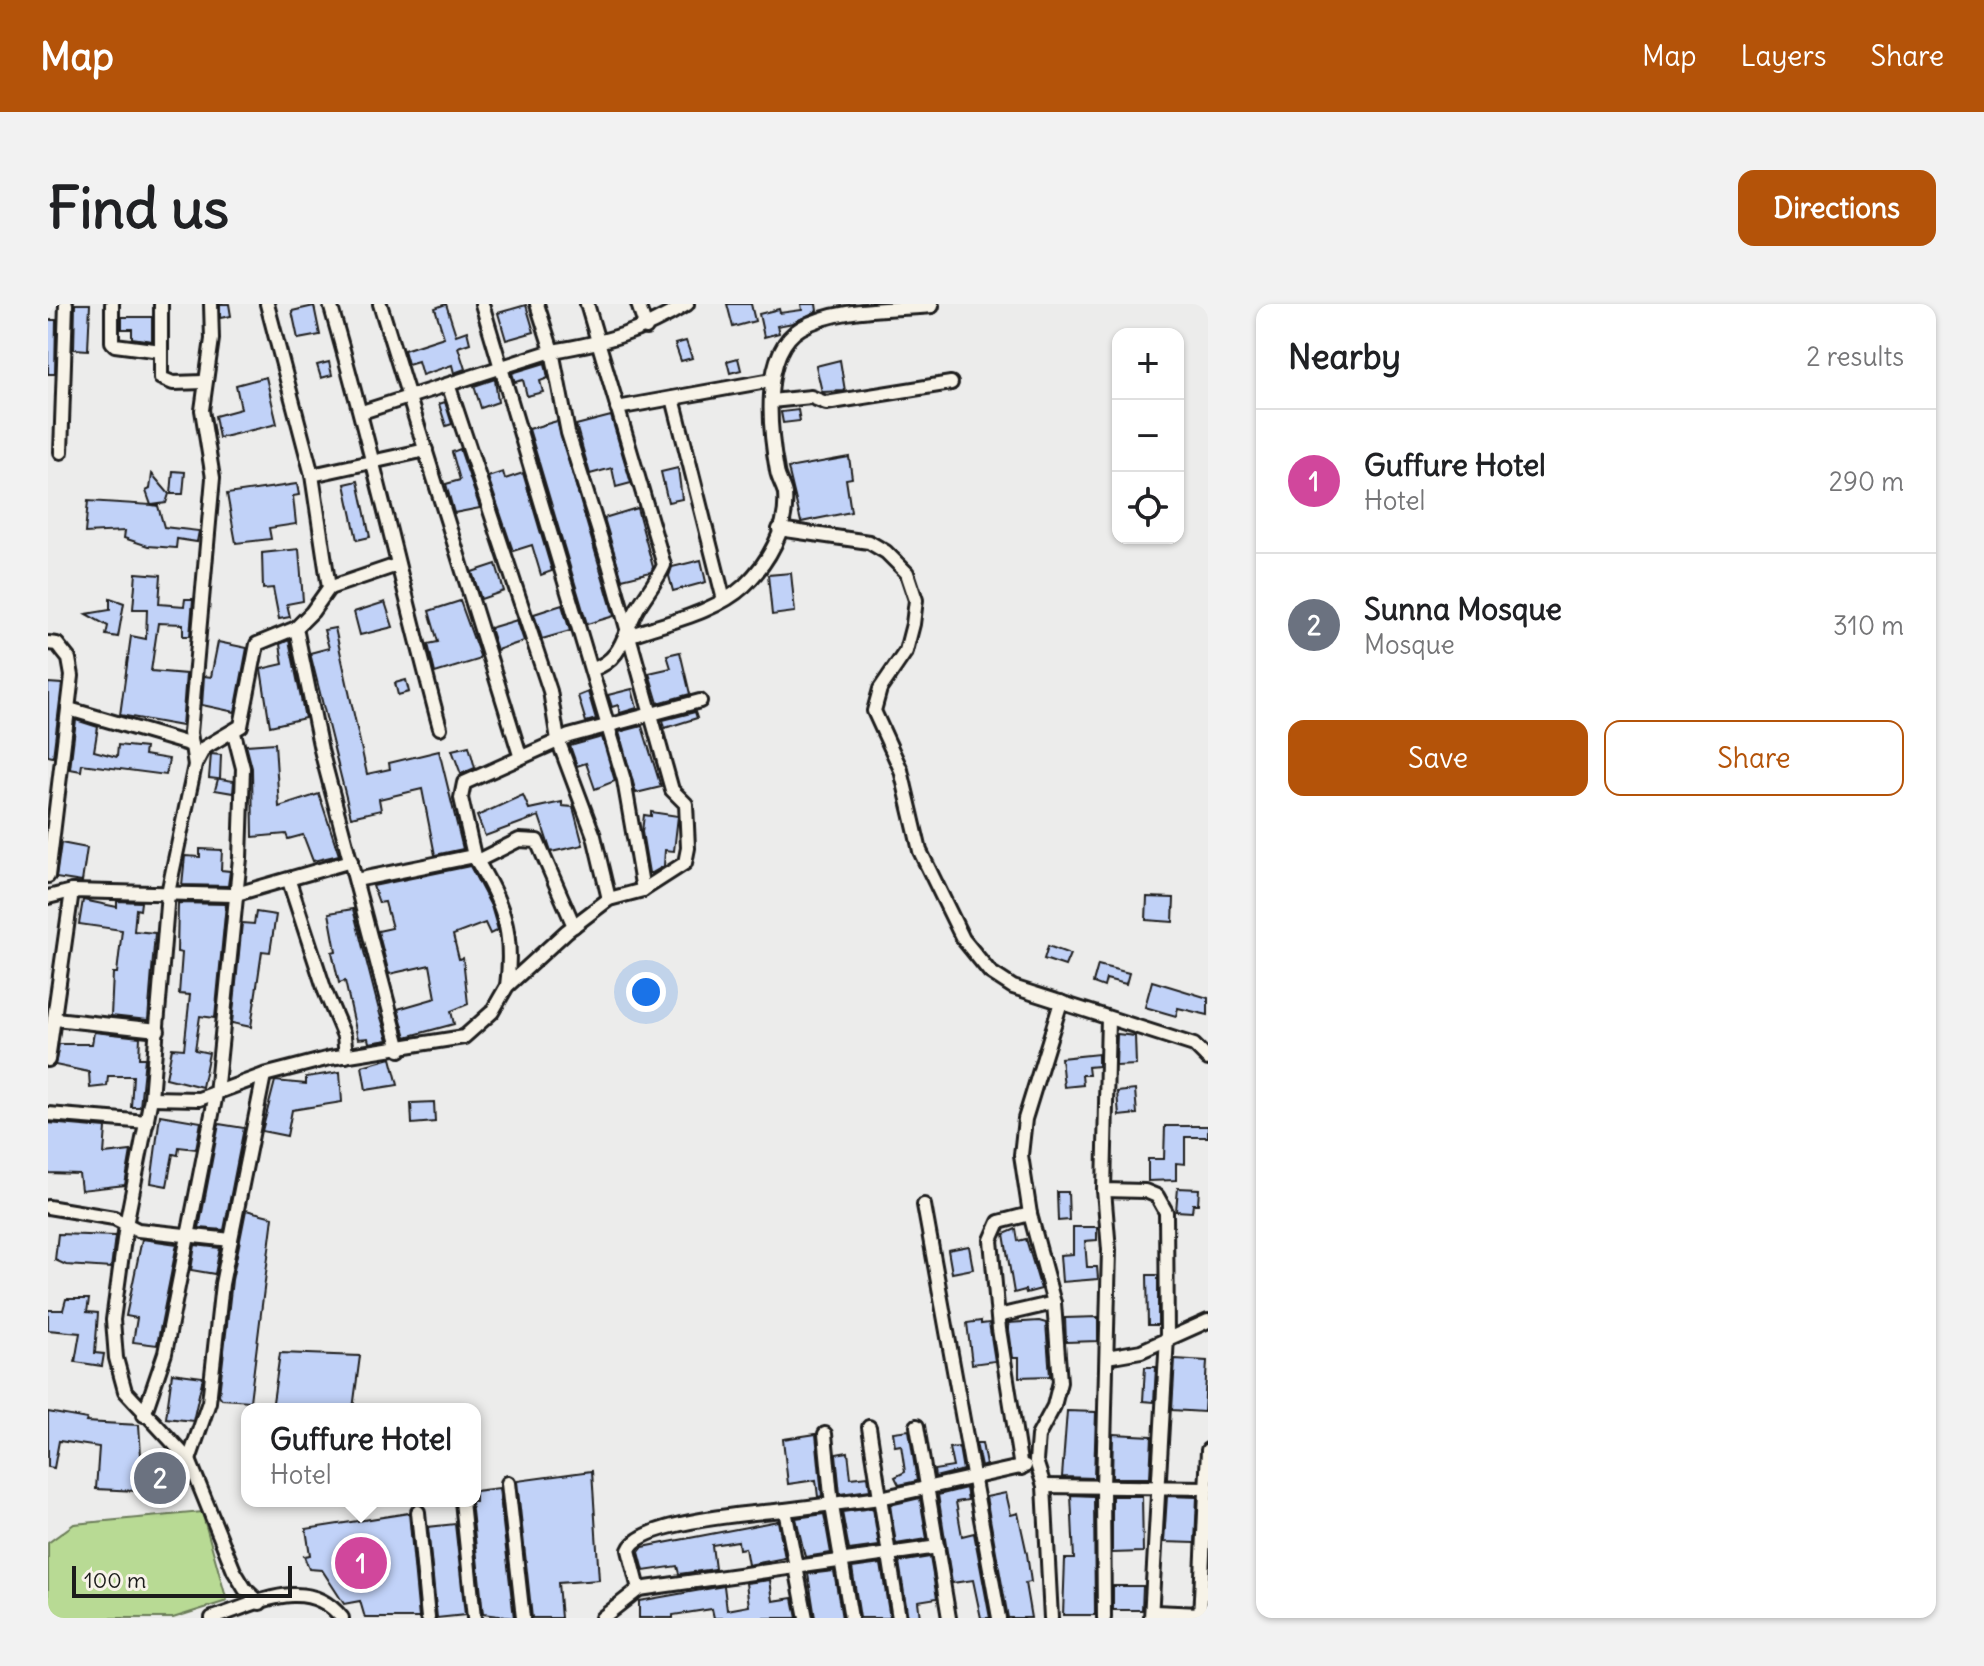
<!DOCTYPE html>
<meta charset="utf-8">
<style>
body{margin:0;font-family:Delius,sans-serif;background:#f2f2f2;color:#202124}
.controls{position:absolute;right:24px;top:24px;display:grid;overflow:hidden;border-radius:16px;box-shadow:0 2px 6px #0004}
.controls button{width:72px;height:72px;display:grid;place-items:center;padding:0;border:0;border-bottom:2px solid #e0e0e0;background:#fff;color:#202124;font:40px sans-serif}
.scale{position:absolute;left:24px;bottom:20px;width:220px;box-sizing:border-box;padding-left:8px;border:4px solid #1c1c1c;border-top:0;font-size:22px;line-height:28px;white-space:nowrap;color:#1c1c1c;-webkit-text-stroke:6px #f7f3e8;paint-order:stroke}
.you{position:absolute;left:598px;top:688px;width:28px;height:28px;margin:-20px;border:6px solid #fff;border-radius:50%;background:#1a73e8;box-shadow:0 0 0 12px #1a73e833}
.badge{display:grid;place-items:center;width:52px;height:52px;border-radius:50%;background:#b45309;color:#fff;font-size:26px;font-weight:700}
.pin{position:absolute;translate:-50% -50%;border:4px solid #fff;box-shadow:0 2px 8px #0006}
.popup{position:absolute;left:193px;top:1099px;width:240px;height:104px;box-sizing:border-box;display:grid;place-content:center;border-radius:16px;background:#fff;filter:drop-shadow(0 2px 6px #0005);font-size:26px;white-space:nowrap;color:#757577}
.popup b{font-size:30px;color:#202124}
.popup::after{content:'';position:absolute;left:50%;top:100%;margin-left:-16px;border:16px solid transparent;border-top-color:#fff}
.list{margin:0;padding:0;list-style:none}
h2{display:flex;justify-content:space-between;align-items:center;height:104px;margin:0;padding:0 32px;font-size:34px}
h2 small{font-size:26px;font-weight:400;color:#757577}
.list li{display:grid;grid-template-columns:52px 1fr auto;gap:24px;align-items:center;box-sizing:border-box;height:144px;padding:0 32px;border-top:2px solid #e0e0e0}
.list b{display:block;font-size:30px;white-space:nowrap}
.list p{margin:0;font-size:26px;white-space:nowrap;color:#757577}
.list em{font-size:26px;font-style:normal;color:#757577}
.actions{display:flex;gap:16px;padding:24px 32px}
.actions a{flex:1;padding:18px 0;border:2px solid #b45309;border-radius:16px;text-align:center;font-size:28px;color:#b45309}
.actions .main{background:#b45309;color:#fff}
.icon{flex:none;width:44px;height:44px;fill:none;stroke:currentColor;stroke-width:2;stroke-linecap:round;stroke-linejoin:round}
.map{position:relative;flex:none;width:1160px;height:1314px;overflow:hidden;border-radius:16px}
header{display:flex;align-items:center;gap:48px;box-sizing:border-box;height:112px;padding:0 40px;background:#b45309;color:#fff}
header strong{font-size:38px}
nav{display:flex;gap:44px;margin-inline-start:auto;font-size:28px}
.intro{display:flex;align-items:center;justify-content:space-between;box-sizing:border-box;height:192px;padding:0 48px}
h1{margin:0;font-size:56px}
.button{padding:20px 36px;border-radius:16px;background:#b45309;color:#fff;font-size:28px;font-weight:700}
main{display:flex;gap:48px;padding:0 48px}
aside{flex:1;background:#fff;border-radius:16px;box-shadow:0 2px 6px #0004}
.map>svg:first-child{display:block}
.green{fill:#b8da94;stroke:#6a7b58;stroke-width:2}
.building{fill:#c1d2f8;stroke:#1c1c1c;stroke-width:2}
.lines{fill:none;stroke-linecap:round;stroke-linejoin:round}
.street-casing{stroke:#1c1c1c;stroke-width:18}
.street{stroke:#f7f3e8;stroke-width:12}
</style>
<header>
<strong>Map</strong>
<nav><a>Map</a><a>Layers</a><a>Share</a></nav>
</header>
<div class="intro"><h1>Find us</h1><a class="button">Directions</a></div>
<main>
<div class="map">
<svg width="1160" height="1314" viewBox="0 0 1160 1314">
<rect width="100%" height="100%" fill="#ececeb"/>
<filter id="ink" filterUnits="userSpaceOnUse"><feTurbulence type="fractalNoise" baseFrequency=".0125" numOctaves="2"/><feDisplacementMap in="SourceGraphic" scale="16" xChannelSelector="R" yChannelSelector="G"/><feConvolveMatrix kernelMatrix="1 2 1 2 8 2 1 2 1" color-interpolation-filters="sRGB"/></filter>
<g filter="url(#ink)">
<!-- green -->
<path class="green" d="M154 1208 179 1297 125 1314H0V1239L26 1220Z"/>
<!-- building -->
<g class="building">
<path d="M27 0H42L40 46 26 45Z"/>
<path d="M172 0H181L183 12 172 14Z"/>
<path d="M398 0 408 31 419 27 422 39 410 43 417 65 406 69 404 61 374 71 370 57 360 60 356 46 396 33 387 4Z"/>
<path d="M679 0H703L707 17 685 23Z"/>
<path d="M753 0H768L769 7 745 19 729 22 731 29 716 33 711 10 731 5 732 9 754 6Z"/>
<path d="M478 1 486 28 458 36 450 9Z"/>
<path d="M266 2 272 31 250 35 244 7Z"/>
<path d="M74 13H104V37L84 34V25H74Z"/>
<path d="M0 16H8L7 70H0Z"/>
<path d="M638 37 644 54 633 57 627 40Z"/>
<path d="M690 54 693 66 682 69 679 57Z"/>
<path d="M792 56 797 87 774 88 768 62Z"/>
<path d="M281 58 284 71 273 74 269 61Z"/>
<path d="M497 59 500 74 492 77 495 88 479 92 475 76 467 78 464 69Z"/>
<path d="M218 73 229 120 171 134 167 112 193 105 188 81Z"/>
<path d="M447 75 450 98 433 104 426 82Z"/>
<path d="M397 98 404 120 398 122 391 100Z"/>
<path d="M750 106 752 117 735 119 733 108Z"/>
<path d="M563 112 583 179 568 183 564 164 542 170 528 121Z"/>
<path d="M509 117 566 312 539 320 481 125Z"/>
<path d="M412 145 432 204 406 209 398 180 412 176 404 148Z"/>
<path d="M801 153 804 174 798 175 803 208 753 218 740 164Z"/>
<path d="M630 164 634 195 620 198 613 168Z"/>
<path d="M125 167 137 168 135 190H123Z"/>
<path d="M455 168 457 175 475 169 504 267 493 271 484 241 465 247 440 173Z"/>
<path d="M104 170 121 190 118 199 104 201 110 202 116 223 151 227 149 238 129 235 128 244 100 242 76 234 77 227 37 229 40 197 103 201 98 187 102 185Z"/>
<path d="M310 177 322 233 309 236 297 180Z"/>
<path d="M249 180 251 191 245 192 248 220 221 224 223 235 188 239 179 190Z"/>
<path d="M589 204 605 263 603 268 574 275 556 214Z"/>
<path d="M251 245 255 297 239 300 242 313 231 315 225 284 215 285 214 249Z"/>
<path d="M653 256 658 278 625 287 621 272 624 263Z"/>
<path d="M448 260 456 287 433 295 424 268Z"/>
<path d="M88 269 113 271 111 300 136 302 137 295H145L142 332H135V320L110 319 103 367 138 370 134 422 72 411 83 332 98 335 99 305H85Z"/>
<path d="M743 269 747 308 724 311 720 271Z"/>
<path d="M62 294 76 299 70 333 58 331 60 322 38 310 62 306Z"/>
<path d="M412 297 432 352 430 356 387 369 380 340 390 338 381 307Z"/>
<path d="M337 298 345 323 312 331 306 308Z"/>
<path d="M514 301 522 327 494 335 486 310Z"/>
<path d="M469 316 476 337 449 346 442 324Z"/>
<path d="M287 324 319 470 342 465 341 459 391 447 415 545 387 551 374 485 331 495 333 506 303 513 262 349 281 344 276 326Z"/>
<path d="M241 336 257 414 222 422 213 365 235 360 232 340Z"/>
<path d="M170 338 199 344 187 408 154 401 156 372 163 373Z"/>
<path d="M632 348 642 390 610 399 601 369 623 364 619 351Z"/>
<path d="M358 376 361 388 350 391 347 379Z"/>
<path d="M0 379 14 380 5 453 0 452Z"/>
<path d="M584 385 589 404 572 409 570 401 564 403 560 391Z"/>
<path d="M540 388 548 415 538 418 530 392Z"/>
<path d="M647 408 649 414 617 424 615 416Z"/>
<path d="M28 416 50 423 46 447 69 453 70 441 97 444 96 451 121 455 118 471 34 460 33 467 22 465Z"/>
<path d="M594 422 613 483 588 489 571 428Z"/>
<path d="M554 433 567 477 547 485 538 459 529 462 522 442Z"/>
<path d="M227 439 231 503 271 490 291 551 265 557 255 531 240 535 238 530 205 533 204 464 198 441Z"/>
<path d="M421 442 427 464 413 470 404 446Z"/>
<path d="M163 450 173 451 172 475 186 477 185 489 167 486 170 475 161 474Z"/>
<path d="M475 491 481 505 514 498V502L525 503 535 541 503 548 491 512 437 532 429 512Z"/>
<path d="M603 508 630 512 626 547 617 546 616 562 604 569H601L594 528 596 511 603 512Z"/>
<path d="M13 539 39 544 34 578 8 574Z"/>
<path d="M152 545 174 546 173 566 182 567 180 582 134 581 137 552 152 553Z"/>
<path d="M422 562 443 602 450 626 442 630 437 619 405 631 411 655 415 654 420 700 403 707 406 720 358 733 350 705 388 694 382 661 341 670 330 627 344 624 337 598 331 599 325 582Z"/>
<path d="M1099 593 1126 594 1125 618 1098 616Z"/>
<path d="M35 596 69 603V597L93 598 92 606 88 605 86 627 107 629 100 716 63 712 65 669H69L74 626 31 620Z"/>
<path d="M130 599 178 600 167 714 152 712 147 746 161 749 154 783 118 774 124 744 136 745 142 691 131 690 134 649 129 648Z"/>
<path d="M305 605 332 710 340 736 321 739 320 734 310 735 297 677 291 679 284 648 288 647 281 609Z"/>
<path d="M208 608 228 611 222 648 214 647 203 723 184 719 194 619 206 620Z"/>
<path d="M1000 642 1022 650 1017 662 996 655Z"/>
<path d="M1050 661 1081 669 1078 680 1058 675 1056 683 1045 679Z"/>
<path d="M1104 677 1160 694V711L1130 704 1128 712 1097 703Z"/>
<path d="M46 728 92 733 91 754H97L92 803H83L85 772H60L59 782 42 784 41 768 7 761 11 740H44Z"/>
<path d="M1069 730 1087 732 1088 761 1068 762Z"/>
<path d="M1050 750V762L1040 763 1041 771H1034L1035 781 1016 783 1013 754Z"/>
<path d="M343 754 350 781 318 786 314 762Z"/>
<path d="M292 768 294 798 244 806 239 832 214 827 227 777 258 780V773Z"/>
<path d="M1087 786 1089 810 1071 812 1069 788Z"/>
<path d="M386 798 387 818 364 820 363 799Z"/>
<path d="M112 811 153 818 148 845 131 843 130 851 125 850 119 882 103 879Z"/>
<path d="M0 819 58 824 56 850 83 847 77 881 33 886 31 870 0 869Z"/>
<path d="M171 820 196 824 176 926 151 924Z"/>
<path d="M1117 822H1160V833H1137V860L1128 859V876L1100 877V855H1116Z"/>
<path d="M1130 884 1151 885 1150 900H1145L1144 908 1128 907Z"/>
<path d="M1009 888H1020L1021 916 1010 917Z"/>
<path d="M198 906 225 913 202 1097 174 1095 171 1091 184 976Z"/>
<path d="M1025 923H1049V936L1037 937 1039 963H1049L1050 975 1014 978 1012 951 1025 950Z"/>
<path d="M968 925 970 937 978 935 993 985 978 989 977 986 966 989 956 930Z"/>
<path d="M10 930 67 932 63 964 18 961 7 956Z"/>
<path d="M94 935 129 940 109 1041 85 1038 89 1014 78 1012Z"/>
<path d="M147 941 172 944 167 970 143 966Z"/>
<path d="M921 942 925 965 904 969 900 946Z"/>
<path d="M1099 971H1110V1021H1100Z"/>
<path d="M18 995H41L39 1008 50 1009 47 1049 56 1050 54 1062 27 1058 32 1029 0 1026V1006H15Z"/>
<path d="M1050 1013V1037L1018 1038 1017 1014Z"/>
<path d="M933 1017V1020L941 1019 947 1057 924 1060 919 1019Z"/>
<path d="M991 1017 998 1019 1002 1072 971 1073V1054H965L960 1019Z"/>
<path d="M232 1049 312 1052 305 1105H224Z"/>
<path d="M1127 1055 1159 1057 1156 1108 1124 1106Z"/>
<path d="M1097 1063H1108L1106 1098 1095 1097Z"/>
<path d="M124 1069 155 1073 145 1117 118 1114Z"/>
<path d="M1019 1107 1048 1108 1046 1174 1014 1173Z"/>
<path d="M0 1108 39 1115 38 1118 91 1121 93 1151 123 1153 132 1160V1189L48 1185 51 1143 11 1137 6 1164 0 1163Z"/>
<path d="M861 1126 869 1177 851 1181 847 1173 857 1168 853 1141 847 1142 845 1128Z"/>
<path d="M768 1130 774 1192 770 1193 768 1176 740 1180 735 1135Z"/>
<path d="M1065 1130 1104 1132 1102 1174H1064Z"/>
<path d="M928 1139H934L938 1161 933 1163Z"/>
<path d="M911 1143 915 1166 887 1173 886 1166 905 1163 901 1144Z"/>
<path d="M800 1148 803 1174 820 1172 822 1186 792 1190 788 1150Z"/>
<path d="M544 1167 551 1276 510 1279 513 1314H484L469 1177Z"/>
<path d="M451 1184 466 1314 435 1310 423 1197H427V1187Z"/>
<path d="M918 1184 920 1196 908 1198 914 1232 926 1229 942 1314H933L925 1276 904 1279 890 1191Z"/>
<path d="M958 1189 963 1211 970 1209 979 1250 983 1278 977 1279 983 1314H960L938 1193Z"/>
<path d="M1023 1191 1046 1192 1047 1311H1015L1017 1255H1026Z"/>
<path d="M1064 1192H1094L1095 1248 1064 1249Z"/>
<path d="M1119 1192 1149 1193 1147 1239 1116 1238Z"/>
<path d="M872 1194 879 1235 848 1240 842 1201Z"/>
<path d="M825 1204 831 1242 801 1246 794 1208Z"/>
<path d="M361 1209 371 1314H317L312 1297 296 1300 274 1266 261 1265 256 1252 262 1251 258 1225Z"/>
<path d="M776 1210 783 1249 757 1253 748 1214Z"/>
<path d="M730 1217 737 1254 700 1261 697 1244 691 1245 690 1237 664 1241 667 1265 631 1270 629 1262 596 1267 591 1248 595 1243Z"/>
<path d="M407 1220 417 1311 389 1314 380 1223Z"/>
<path d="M882 1253 889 1294 870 1297 872 1314H860L851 1258Z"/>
<path d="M833 1260 842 1314H812L804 1264Z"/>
<path d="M786 1267 794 1314H767L760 1270Z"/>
<path d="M722 1276 725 1297 745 1294 749 1314H666L664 1305 625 1311V1314H591V1297L670 1283 676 1282 679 1306 701 1302 698 1279Z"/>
<path d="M1065 1282H1095L1094 1306H1065Z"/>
</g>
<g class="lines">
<!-- street casing -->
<g class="street-casing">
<g id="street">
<path d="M64 0V38L67 41 113 47"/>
<path d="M113 0V74L125 79 156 78"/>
<path d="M282 0C323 140 354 283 392 424"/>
<path d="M332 0 472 451"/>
<path d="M434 0 576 476 595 586"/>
<path d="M539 0 616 261C609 277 598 290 589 305 575 330 575 355 545 365"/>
<path d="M590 0 598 24"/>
<path d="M401 83 502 387 510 436 546 532 561 595"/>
<path d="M625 94 676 296"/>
<path d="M723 97 763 93 778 99 903 79"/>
<path d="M569 104 724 76"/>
<path d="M314 108 504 47 489 0"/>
<path d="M13 148 18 0"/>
<path d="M264 171 378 146"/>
<path d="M731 225 821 238 838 248 859 269 868 296 865 320 858 347 832 385 826 407 853 466 872 547 915 635 942 668 965 683 1146 741 1160 755"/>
<path d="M281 284 349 261"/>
<path d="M248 324 273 446 352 746"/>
<path d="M580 332C616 319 667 309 696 282 720 259 740 225 737 190 736 183 730 175 729 167 722 129 712 48 753 24 789 3 844 6 884 2"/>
<path d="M0 339 9 340 21 355 24 372 0 572"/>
<path d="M21 405 144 441"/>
<path d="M147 461 142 429 165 174 154 106 164 35 163 0"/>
<path d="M426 552 413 494 416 479 521 432 652 397"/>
<path d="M429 557 471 536 489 537 526 622"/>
<path d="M308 576 426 552C455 599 466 626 459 682"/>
<path d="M241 577 277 687 296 732 298 752"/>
<path d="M0 593 24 587 185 591 303 557"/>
<path d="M1060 714 1056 886 1097 887 1109 892 1118 908 1119 1033 1103 1314"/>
<path d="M7 715 110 726"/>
<path d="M0 756 24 587"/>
<path d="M103 794 151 795 216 771 282 754 416 733 444 708 459 682 519 627 561 595 595 586 637 559 640 544 638 500 624 486 561 260 520 129 504 47C559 38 591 29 639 0"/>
<path d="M0 810 99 818"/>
<path d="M876 901 951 1314"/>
<path d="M0 903 66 914 90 926 183 936"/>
<path d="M950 1012 1006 999"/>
<path d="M1059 1053 1093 1047 1160 1017"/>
<path d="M96 1111 117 1049 168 790 192 554 195 464 186 429"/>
<path d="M869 1122 901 1314"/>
<path d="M821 1123 851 1314"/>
<path d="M777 1130 784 1202 803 1314"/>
<path d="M141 1156 161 1098 174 980 216 771"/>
<path d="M973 1164 951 1025 943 936 951 918 982 910"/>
<path d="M460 1179 475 1314"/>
<path d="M996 1182 1160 1184"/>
<path d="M414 1197 426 1314"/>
<path d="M737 1206 832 1194 977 1162"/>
<path d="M370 1208 380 1314"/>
<path d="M591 1285 581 1246C591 1217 707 1209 737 1206L758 1314"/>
<path d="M212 1299 197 1285 186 1267 141 1156 77 1087 68 1054 65 1016 78 921 103 794 120 589 147 461 156 444 193 422 209 340 248 324 264 308 281 284 264 171 219 0"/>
<path d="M1106 1308 1152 1310"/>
<path d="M164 1314C209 1300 259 1270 294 1314"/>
<path d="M554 1314 591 1285 890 1243"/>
<path d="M1003 1314 996 1182 988 1157 990 1132 1006 1102 1012 1078 1006 999 982 910 973 851 977 815 1013 698"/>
<path d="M1056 1314 1055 1183 1061 946 1056 886"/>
<path d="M1152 1314 1160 1146"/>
</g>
</g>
<!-- street -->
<use href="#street" class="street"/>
</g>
</g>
</svg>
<div class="controls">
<button>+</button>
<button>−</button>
<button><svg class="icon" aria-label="locate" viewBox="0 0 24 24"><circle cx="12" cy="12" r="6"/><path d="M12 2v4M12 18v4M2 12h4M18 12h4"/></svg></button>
</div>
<div class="scale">100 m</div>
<div class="you"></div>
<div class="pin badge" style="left:313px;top:1259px;background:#d1479c">1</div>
<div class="popup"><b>Guffure Hotel</b>Hotel</div>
<div class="pin badge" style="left:112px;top:1174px;background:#6b7280">2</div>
</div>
<aside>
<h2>Nearby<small>2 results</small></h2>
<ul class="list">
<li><span class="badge" style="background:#d1479c">1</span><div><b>Guffure Hotel</b><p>Hotel</p></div><em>290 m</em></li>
<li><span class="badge" style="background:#6b7280">2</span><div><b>Sunna Mosque</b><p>Mosque</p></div><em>310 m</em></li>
</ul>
<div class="actions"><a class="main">Save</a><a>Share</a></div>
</aside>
</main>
